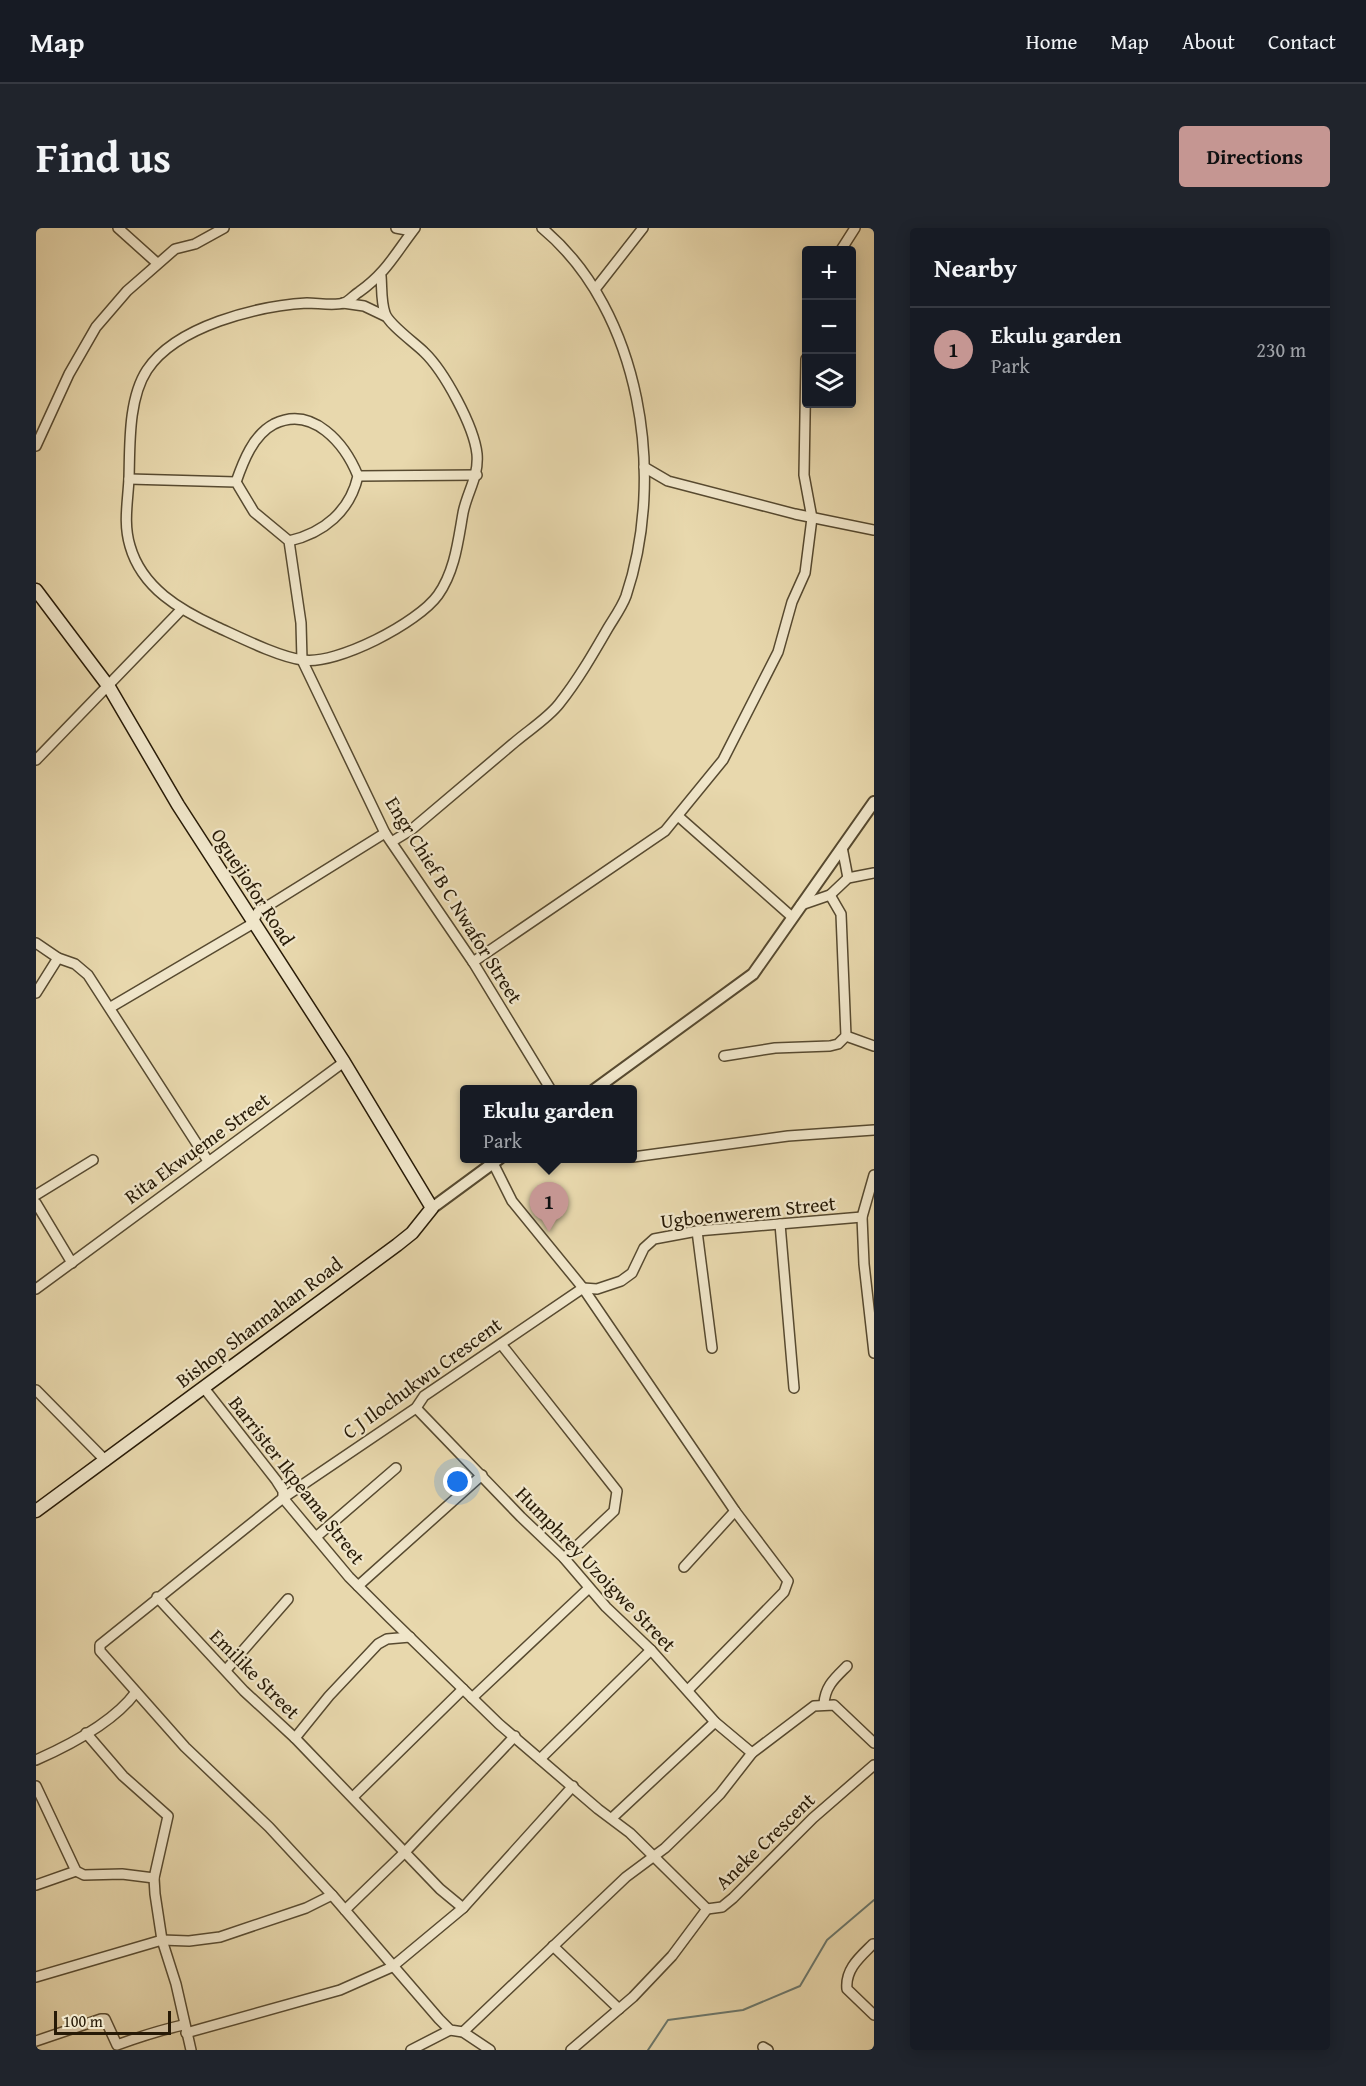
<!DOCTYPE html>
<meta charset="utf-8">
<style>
body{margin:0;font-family:"Gentium Book Plus",serif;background:#20242c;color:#f1f3f6}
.controls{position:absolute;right:18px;top:18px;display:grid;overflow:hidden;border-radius:6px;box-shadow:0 3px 15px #0003}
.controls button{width:54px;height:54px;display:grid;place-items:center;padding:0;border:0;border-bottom:2px solid #363941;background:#171b24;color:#f1f3f6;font:30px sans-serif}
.scale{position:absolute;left:18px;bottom:15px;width:117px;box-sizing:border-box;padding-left:6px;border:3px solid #271a06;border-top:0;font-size:16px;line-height:21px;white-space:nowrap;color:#271a06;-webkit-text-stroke:4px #f0e6ca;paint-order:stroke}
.you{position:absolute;left:422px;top:1254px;width:21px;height:21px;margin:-15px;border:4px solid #fff;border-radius:50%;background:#1a73e8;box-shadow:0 0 0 9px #1a73e833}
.badge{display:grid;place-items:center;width:39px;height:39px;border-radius:50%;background:#c59692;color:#111;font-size:20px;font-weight:700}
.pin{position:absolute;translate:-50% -50px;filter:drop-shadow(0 2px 3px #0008)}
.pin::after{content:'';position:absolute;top:32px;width:21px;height:18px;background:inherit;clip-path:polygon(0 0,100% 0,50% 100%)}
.popup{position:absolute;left:424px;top:857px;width:177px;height:78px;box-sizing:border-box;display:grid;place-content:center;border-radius:6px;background:#171b24;filter:drop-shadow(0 2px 4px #0005);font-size:20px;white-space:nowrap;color:#9ea1a6}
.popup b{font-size:22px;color:#f1f3f6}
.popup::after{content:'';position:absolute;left:50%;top:100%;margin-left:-12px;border:12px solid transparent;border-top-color:#171b24}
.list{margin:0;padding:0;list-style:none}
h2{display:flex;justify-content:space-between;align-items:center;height:78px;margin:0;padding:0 24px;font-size:26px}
h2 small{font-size:20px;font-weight:400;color:#9ea1a6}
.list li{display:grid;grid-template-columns:39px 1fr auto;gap:18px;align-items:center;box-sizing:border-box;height:84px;padding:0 24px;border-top:2px solid #363941}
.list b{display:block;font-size:22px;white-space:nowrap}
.list p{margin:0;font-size:20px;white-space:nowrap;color:#9ea1a6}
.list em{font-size:20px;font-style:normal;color:#9ea1a6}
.icon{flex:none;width:33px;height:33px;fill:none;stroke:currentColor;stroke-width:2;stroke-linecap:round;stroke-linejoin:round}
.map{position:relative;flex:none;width:838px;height:1822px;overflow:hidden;border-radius:6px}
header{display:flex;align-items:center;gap:36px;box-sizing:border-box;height:84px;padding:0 30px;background:#171b24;border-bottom:2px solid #363941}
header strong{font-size:28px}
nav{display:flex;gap:33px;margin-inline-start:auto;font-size:21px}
.intro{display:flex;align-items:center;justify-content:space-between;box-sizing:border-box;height:144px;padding:0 36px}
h1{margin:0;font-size:42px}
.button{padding:15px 27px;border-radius:6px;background:#c59692;color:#111;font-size:21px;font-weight:700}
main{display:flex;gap:36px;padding:0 36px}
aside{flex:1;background:#171b24;border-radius:6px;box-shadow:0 3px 15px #0003}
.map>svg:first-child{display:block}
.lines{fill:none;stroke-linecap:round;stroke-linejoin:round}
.stream{stroke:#6c796e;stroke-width:2}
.minor-casing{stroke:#574a30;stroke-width:12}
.tertiary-casing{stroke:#574a30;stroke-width:14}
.secondary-casing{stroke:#271a06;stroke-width:15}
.minor{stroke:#f0e6ca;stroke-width:9}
.tertiary{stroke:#f0e6ca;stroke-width:10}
.secondary{stroke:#f0e6ca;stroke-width:12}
.labels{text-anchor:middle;stroke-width:4.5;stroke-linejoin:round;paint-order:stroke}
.street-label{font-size:20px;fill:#271a06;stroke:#f0e6ca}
</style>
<header>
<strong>Map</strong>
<nav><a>Home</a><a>Map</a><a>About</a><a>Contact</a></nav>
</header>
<div class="intro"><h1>Find us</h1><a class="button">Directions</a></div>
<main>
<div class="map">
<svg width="838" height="1822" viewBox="0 0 838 1822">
<rect width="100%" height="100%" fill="#e8d8ad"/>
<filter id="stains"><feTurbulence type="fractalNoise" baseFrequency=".00333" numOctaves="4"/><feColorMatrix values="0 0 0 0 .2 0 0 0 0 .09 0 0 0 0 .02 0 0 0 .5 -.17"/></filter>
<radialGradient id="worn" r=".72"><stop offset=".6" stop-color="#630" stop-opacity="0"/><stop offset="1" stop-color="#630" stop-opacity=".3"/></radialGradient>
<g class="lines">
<!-- stream -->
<path class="stream" d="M612 1822 632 1792 707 1782 764 1758 791 1712 838 1672"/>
<!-- minor casing -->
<g class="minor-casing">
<g id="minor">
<path d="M82 0 121 35"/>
<path d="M360 0 376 3"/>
<path d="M805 22 819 0"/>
<path d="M345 48C346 60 345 74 349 85 352 96 379 115 388 124 408 143 438 198 441 226 443 249 431 264 427 285 422 313 419 343 402 367 382 395 301 437 267 432 243 429 203 409 181 399 144 382 106 360 94 318 87 295 92 273 93 250 94 218 92 171 111 142 140 98 221 78 271 75 282 75 298 78 308 75 313 73 318 67 323 64 350 45 359 26 379 0"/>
<path d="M560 60 607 0"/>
<path d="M307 75 328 78 349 88"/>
<path d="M0 218 33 146 60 99 91 63 139 21 159 16 188 0"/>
<path d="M608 239 632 253 759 286 838 302"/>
<path d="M322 248 441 247"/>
<path d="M93 251 200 254 218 284 253 313 265 395 266 432 349 605 437 734 515 862"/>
<path d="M200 254C207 234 217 207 238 196 277 177 309 216 322 248 314 283 288 305 253 313"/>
<path d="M0 532 144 383"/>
<path d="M642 588 755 688"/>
<path d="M357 613 375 602C409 573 444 544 479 514 493 502 512 490 523 476 542 452 557 426 572 400 578 390 586 379 590 368 630 249 606 83 506 0"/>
<path d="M806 619 812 650"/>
<path d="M765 677 794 667 812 650 838 645"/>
<path d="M0 715 22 730 39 736 52 747 172 933"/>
<path d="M437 734 629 603 687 532 742 424 756 374 769 345 776 290 768 247 770 131"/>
<path d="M0 765 22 730"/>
<path d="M75 779 216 696 222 684 349 605"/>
<path d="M810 808 838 818"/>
<path d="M688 828 739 820 794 818 802 816 810 808 805 686 794 667"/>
<path d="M597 929 752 908 838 902"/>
<path d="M457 935 476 973 547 1060 699 1283 752 1353 748 1364 652 1462"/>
<path d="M838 947 826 989 828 1036 838 1125"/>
<path d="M0 967 57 932"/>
<path d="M0 975 36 1035"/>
<path d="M744 996 758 1160"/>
<path d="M661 1003 676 1120"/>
<path d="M547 1060 561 1061 585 1053 596 1045 608 1020 618 1011 661 1003 826 989"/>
<path d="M0 1061 308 834"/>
<path d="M465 1116 581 1263 578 1283 528 1330"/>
<path d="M168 1160 240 1252 247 1263V1270L313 1349 353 1389 463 1496 562 1581 594 1605 671 1681"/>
<path d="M0 1162 70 1233"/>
<path d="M380 1180 485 1289 528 1330 570 1379 615 1422 679 1494 716 1525"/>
<path d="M280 1309 360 1240"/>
<path d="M648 1339 699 1283"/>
<path d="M322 1358 446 1247"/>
<path d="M121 1369 208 1463 259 1510 404 1661 427 1680"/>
<path d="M190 1442 252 1371"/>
<path d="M436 1470 553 1360"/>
<path d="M788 1476C789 1458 799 1450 811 1438"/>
<path d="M50 1505 87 1548 132 1588 118 1650 119 1666 126 1712 140 1756 155 1822"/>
<path d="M259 1510 293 1468 342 1416 351 1411 374 1409"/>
<path d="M504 1531 615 1422"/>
<path d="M0 1532C34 1517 78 1494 100 1464"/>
<path d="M0 1558 40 1643 48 1647 86 1646 118 1650"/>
<path d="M317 1569 427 1461"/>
<path d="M576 1590 679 1494"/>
<path d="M0 1657 40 1643"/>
<path d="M671 1681 686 1679 697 1670 777 1590 838 1537"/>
<path d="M309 1682 369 1624 479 1508"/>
<path d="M837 1716C824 1729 809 1741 811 1761L838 1787"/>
<path d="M517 1718 583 1781"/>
<path d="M0 1749 126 1712 153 1713 184 1709 270 1680 296 1667"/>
<path d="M427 1804 590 1649 629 1620 661 1589 684 1566 716 1525 778 1478 798 1477 838 1515"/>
<path d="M150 1805 304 1762 356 1739 427 1680 537 1558"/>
<path d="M0 1813 65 1791H69L81 1817C103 1809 125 1802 147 1797"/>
<path d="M727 1819 732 1822"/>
<path d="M375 1822 414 1802"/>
<path d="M454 1822 427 1804 414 1802 403 1791 296 1667 233 1599 149 1519 64 1423V1417L247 1270 380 1180 388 1168 547 1060"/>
<path d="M535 1822 597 1769 636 1728 671 1681"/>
</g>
</g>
<!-- tertiary casing -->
<g class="tertiary-casing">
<g id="tertiary">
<path d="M558 862 717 746 838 574"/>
<path d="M396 980 464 930"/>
</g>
</g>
<!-- secondary casing -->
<g class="secondary-casing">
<path id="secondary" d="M0 362 73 459 142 577 308 834 396 980 376 1005 361 1017 0 1283"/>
</g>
<!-- minor -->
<use href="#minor" class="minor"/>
<!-- tertiary -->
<use href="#tertiary" class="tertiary"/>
<!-- secondary -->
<use href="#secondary" class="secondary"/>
</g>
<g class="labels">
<!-- street labels -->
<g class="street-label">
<text transform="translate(217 659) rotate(57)" y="7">Oguejiofor Road</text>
<text transform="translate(418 672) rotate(58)" y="7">Engr Chief B C Nwafor Street</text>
<text transform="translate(161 920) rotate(-36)" y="7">Rita Ekwueme Street</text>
<text transform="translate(712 984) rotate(-6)" y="7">Ugboenwerem Street</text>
<text transform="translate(223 1094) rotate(-37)" y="7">Bishop Shannahan Road</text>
<text transform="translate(386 1150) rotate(-36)" y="7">C J Ilochukwu Crescent</text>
<text transform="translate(261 1252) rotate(52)" y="7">Barrister Ikpeama Street</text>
<text transform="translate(560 1341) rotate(46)" y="7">Humphrey Uzoigwe Street</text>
<text transform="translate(219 1446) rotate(45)" y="7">Emilike Street</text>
<text transform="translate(729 1613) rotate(-44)" y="7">Aneke Crescent</text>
</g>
</g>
<rect width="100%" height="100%" filter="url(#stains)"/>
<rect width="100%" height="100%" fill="url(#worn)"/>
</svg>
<div class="controls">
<button>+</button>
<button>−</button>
<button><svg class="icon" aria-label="layers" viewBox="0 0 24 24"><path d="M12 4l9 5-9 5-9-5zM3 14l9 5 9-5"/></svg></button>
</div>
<div class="scale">100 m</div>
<div class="you"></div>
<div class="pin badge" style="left:513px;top:1004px">1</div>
<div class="popup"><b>Ekulu garden</b>Park</div>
</div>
<aside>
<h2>Nearby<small></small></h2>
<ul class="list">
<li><span class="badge">1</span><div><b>Ekulu garden</b><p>Park</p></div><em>230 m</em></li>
</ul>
</aside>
</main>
